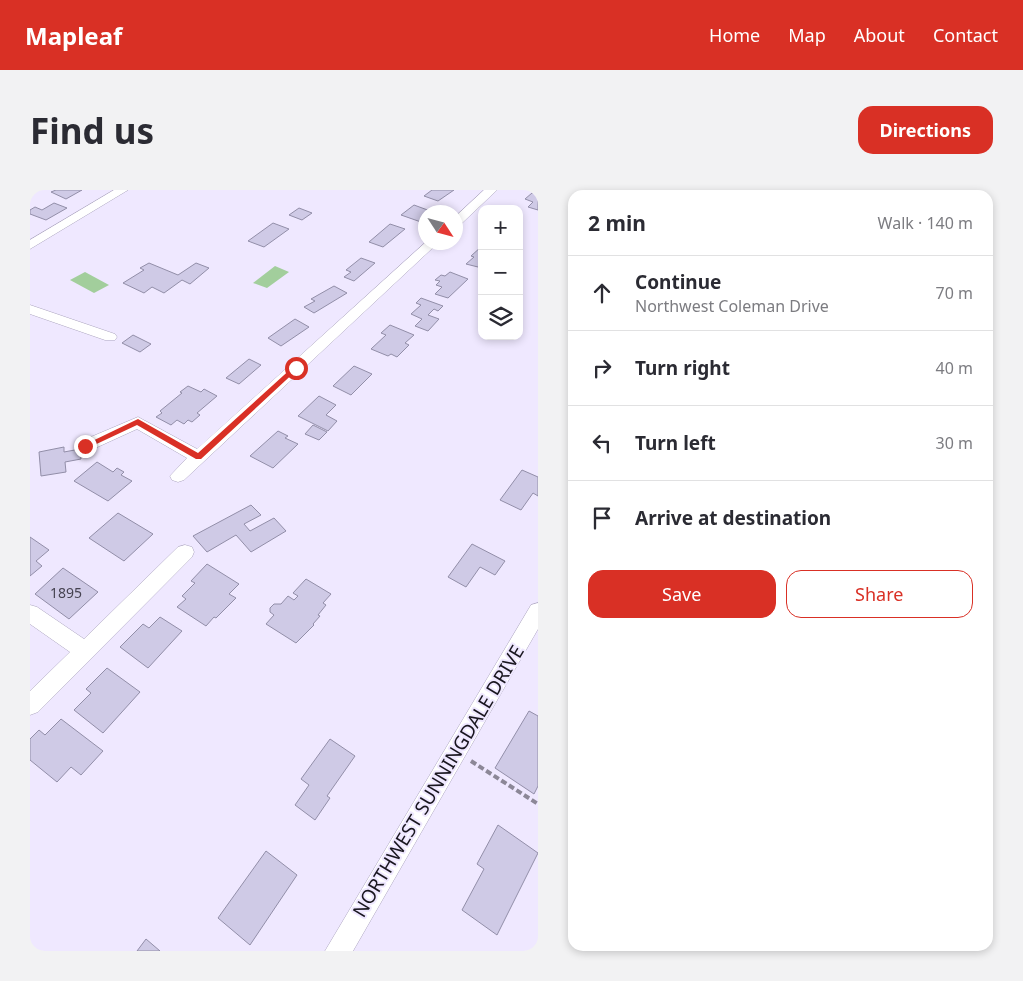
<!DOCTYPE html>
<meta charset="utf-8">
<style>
body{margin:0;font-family:"Noto Sans",sans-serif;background:#f2f2f3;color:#2b2b33}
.controls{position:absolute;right:15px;top:15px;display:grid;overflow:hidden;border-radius:10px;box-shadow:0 2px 8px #0003}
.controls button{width:45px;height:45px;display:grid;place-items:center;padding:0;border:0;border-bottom:1px solid #e1e1e2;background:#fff;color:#2b2b33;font:25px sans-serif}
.compass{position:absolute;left:388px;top:15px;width:45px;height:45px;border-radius:50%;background:#fff;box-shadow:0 2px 8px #0003;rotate:126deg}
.stop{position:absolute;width:15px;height:15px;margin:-11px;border:4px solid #d93025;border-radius:50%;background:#fff}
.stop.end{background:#d93025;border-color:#fff;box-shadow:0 1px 5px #0008}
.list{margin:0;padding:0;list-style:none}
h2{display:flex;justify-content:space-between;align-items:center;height:65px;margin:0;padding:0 20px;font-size:21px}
h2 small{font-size:16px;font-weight:400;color:#7c7c81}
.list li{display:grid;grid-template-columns:32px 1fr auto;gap:15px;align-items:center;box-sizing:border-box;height:75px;padding:0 20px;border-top:1px solid #e1e1e2}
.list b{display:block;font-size:19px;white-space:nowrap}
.list p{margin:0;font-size:16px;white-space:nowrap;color:#7c7c81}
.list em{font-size:16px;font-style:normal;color:#7c7c81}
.actions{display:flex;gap:10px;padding:15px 20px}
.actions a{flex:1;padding:11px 0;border:1px solid #d93025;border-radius:15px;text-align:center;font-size:18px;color:#d93025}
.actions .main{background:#d93025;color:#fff}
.icon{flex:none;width:28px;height:28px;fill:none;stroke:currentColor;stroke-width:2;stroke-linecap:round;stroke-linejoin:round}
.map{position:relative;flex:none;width:508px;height:761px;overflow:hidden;border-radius:15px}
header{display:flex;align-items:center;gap:30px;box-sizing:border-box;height:70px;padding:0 25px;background:#d93025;color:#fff}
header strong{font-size:24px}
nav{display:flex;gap:28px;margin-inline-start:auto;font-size:18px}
.intro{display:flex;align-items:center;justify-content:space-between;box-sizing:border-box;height:120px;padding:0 30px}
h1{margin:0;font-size:35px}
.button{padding:12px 22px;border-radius:15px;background:#d93025;color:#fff;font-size:18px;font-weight:700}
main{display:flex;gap:30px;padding:0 30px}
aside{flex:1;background:#fff;border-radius:15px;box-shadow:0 2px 8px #0003}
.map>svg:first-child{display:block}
.green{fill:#a2ce9c}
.building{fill:#cfcae6;stroke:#928ea8}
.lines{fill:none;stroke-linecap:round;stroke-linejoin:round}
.minor-casing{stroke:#aca5bf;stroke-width:1}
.path{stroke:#8c8797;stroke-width:4;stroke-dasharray:6 3;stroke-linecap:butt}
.minor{fill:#fff;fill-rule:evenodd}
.route{fill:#d93025}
.labels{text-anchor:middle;stroke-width:4;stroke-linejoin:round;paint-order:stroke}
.number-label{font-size:14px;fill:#464351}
.near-street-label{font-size:19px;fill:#19161f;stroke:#efe8ff}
</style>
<header>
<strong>Mapleaf</strong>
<nav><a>Home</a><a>Map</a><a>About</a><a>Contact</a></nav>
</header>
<div class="intro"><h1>Find us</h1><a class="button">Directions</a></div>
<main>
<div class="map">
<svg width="508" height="761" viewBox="0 0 508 761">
<rect width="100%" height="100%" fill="#efe8ff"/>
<!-- green -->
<g class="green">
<path d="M245 76 259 82 237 98 223 93Z"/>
<path d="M55 82 79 95 64 103 40 90Z"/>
</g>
<!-- building -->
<g class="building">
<path d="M26 0H52L36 9 21 2Z"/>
<path d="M402 0H424L408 11 394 6Z"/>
<path d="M502 3 508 4V20L498 17 503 12 495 9Z"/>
<path d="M24 13 37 18 16 30 0 24V20L5 17 12 20Z"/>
<path d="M384 15 403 22H396V28L391 32 371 25Z"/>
<path d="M269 18 282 23 272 30 259 25Z"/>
<path d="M243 33 259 39 234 57 218 51Z"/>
<path d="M360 34 375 39 353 57 339 52Z"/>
<path d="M452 56V78L436 74 444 67 441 66Z"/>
<path d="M331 68 345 73 324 91 314 87 321 82 316 80Z"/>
<path d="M119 73 148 85 166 73 179 78 160 94 152 90 134 103 122 97 114 103 93 93 114 80 110 78Z"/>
<path d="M420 82 438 89 418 108 405 104 412 97 406 95 410 91 405 90 411 85 415 86Z"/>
<path d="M304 96 317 103 284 123 274 117 285 111 281 109Z"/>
<path d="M391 108 413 116 408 121 404 119 398 125 409 129 398 141 385 136 392 129 381 124 391 115 386 113Z"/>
<path d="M265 129 279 137 251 156 238 148Z"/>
<path d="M360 135 384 145 375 153 379 155 367 167 361 164 358 166 341 159 356 145 351 143Z"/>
<path d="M103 145 121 154 110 162 92 153Z"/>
<path d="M219 169 231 175 209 194 196 188Z"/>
<path d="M324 176 342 184 321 205 303 196Z"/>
<path d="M158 196 171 202 174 199 187 206 167 223 170 225 162 232 158 230 154 234 147 230 141 235 126 227 132 223 130 221 152 203 150 202Z"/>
<path d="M289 206 306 215 296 225 307 231 298 241 268 226Z"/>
<path d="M283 235 297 242 289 250 275 244Z"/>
<path d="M248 241 258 246 255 248 268 254 243 278 220 266Z"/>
<path d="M34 257V262L50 259 51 269 35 272 36 282 11 286 9 262Z"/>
<path d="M67 272 83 282 87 278 94 282 91 285 102 291 78 311 44 291Z"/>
<path d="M492 280 508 287V306L503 303 491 320 470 310Z"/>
<path d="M221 315 231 325 214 334 220 341 244 328 256 341 221 362 206 345 177 362 163 346Z"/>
<path d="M88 323 123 344 94 371 59 348Z"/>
<path d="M0 347 19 360 6 371 12 376 0 386Z"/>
<path d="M442 354 475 371 465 385 450 377 436 397 418 387Z"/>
<path d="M177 374 209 394 199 404 206 408 186 428 184 427 176 436 147 417 156 409 152 406 165 393 161 391Z"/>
<path d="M33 378 68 402 39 429 5 404Z"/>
<path d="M276 389 301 404 293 413 296 415 288 425 290 426 283 434 284 435 266 453 236 434 244 425 240 422V418L244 414H251L258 406 264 410 268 406 263 403Z"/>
<path d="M130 427 152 441 118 478 90 457 113 434 119 438Z"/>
<path d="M77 478 110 502 73 543 44 520 61 503 56 499Z"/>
<path d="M499 521 508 526V596L504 604 465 578Z"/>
<path d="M31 529 73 561 51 585 41 577 27 592 0 570V549L9 540 15 545Z"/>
<path d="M300 549 325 566 297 606 300 608 285 630 265 615 279 595 271 589Z"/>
<path d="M468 635 508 663 467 745 432 720 454 679 447 674Z"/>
<path d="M236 661 267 685 220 755 188 728Z"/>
<path d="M116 749 130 761H107Z"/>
</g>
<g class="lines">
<!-- minor casing -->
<g class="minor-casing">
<g id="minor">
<path d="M84 0H98L0 59V50Z"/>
<path d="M454 0H467L430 35H426V26Z"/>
<path d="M396 52H409L154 290 148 292 142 290 140 286 157 268 107 239 61 260 55 262 49 260 47 256 49 252 108 227 167 259Z"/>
<path d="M0 115 85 144 87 147 85 150H75L0 124Z"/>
<path d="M155 355 162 357 164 362 162 367 8 522 0 525V501L40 462 0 434V415L7 417 54 449 148 357Z"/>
<path d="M508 413V439L323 761H295L501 415Z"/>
</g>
</g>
<!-- path -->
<path class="path" d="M441 571 508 614"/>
<!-- minor -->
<use href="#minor" class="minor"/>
</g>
<!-- route -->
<path class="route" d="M264 176 269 178 171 269H166L107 235 58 258 52 256 108 229 168 263Z"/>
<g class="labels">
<!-- number labels -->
<g class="number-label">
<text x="36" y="408">1895</text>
</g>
<!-- near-street labels -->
<g class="near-street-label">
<text transform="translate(408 591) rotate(-59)" y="7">NORTHWEST SUNNINGDALE DRIVE</text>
</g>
</g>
</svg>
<div class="controls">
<button>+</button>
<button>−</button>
<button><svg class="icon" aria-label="layers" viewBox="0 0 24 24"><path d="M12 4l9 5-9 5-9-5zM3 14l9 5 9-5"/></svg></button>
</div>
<svg class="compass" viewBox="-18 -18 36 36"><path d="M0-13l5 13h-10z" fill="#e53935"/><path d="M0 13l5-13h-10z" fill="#7c7c81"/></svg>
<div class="stop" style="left:266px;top:178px"></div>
<div class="stop end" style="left:55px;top:256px"></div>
</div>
<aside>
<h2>2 min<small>Walk · 140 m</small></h2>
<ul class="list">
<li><svg class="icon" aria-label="ahead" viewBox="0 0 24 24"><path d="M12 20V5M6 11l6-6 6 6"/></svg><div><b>Continue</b><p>Northwest Coleman Drive</p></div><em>70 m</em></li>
<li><svg class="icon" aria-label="right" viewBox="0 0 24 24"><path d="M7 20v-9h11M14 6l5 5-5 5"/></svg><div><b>Turn right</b></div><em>40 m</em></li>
<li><svg class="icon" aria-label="left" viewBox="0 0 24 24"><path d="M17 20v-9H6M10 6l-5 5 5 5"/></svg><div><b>Turn left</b></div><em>30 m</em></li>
<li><svg class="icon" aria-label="arrive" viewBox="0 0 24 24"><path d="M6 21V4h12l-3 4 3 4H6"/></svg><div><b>Arrive at destination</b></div></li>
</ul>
<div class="actions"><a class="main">Save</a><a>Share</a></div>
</aside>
</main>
